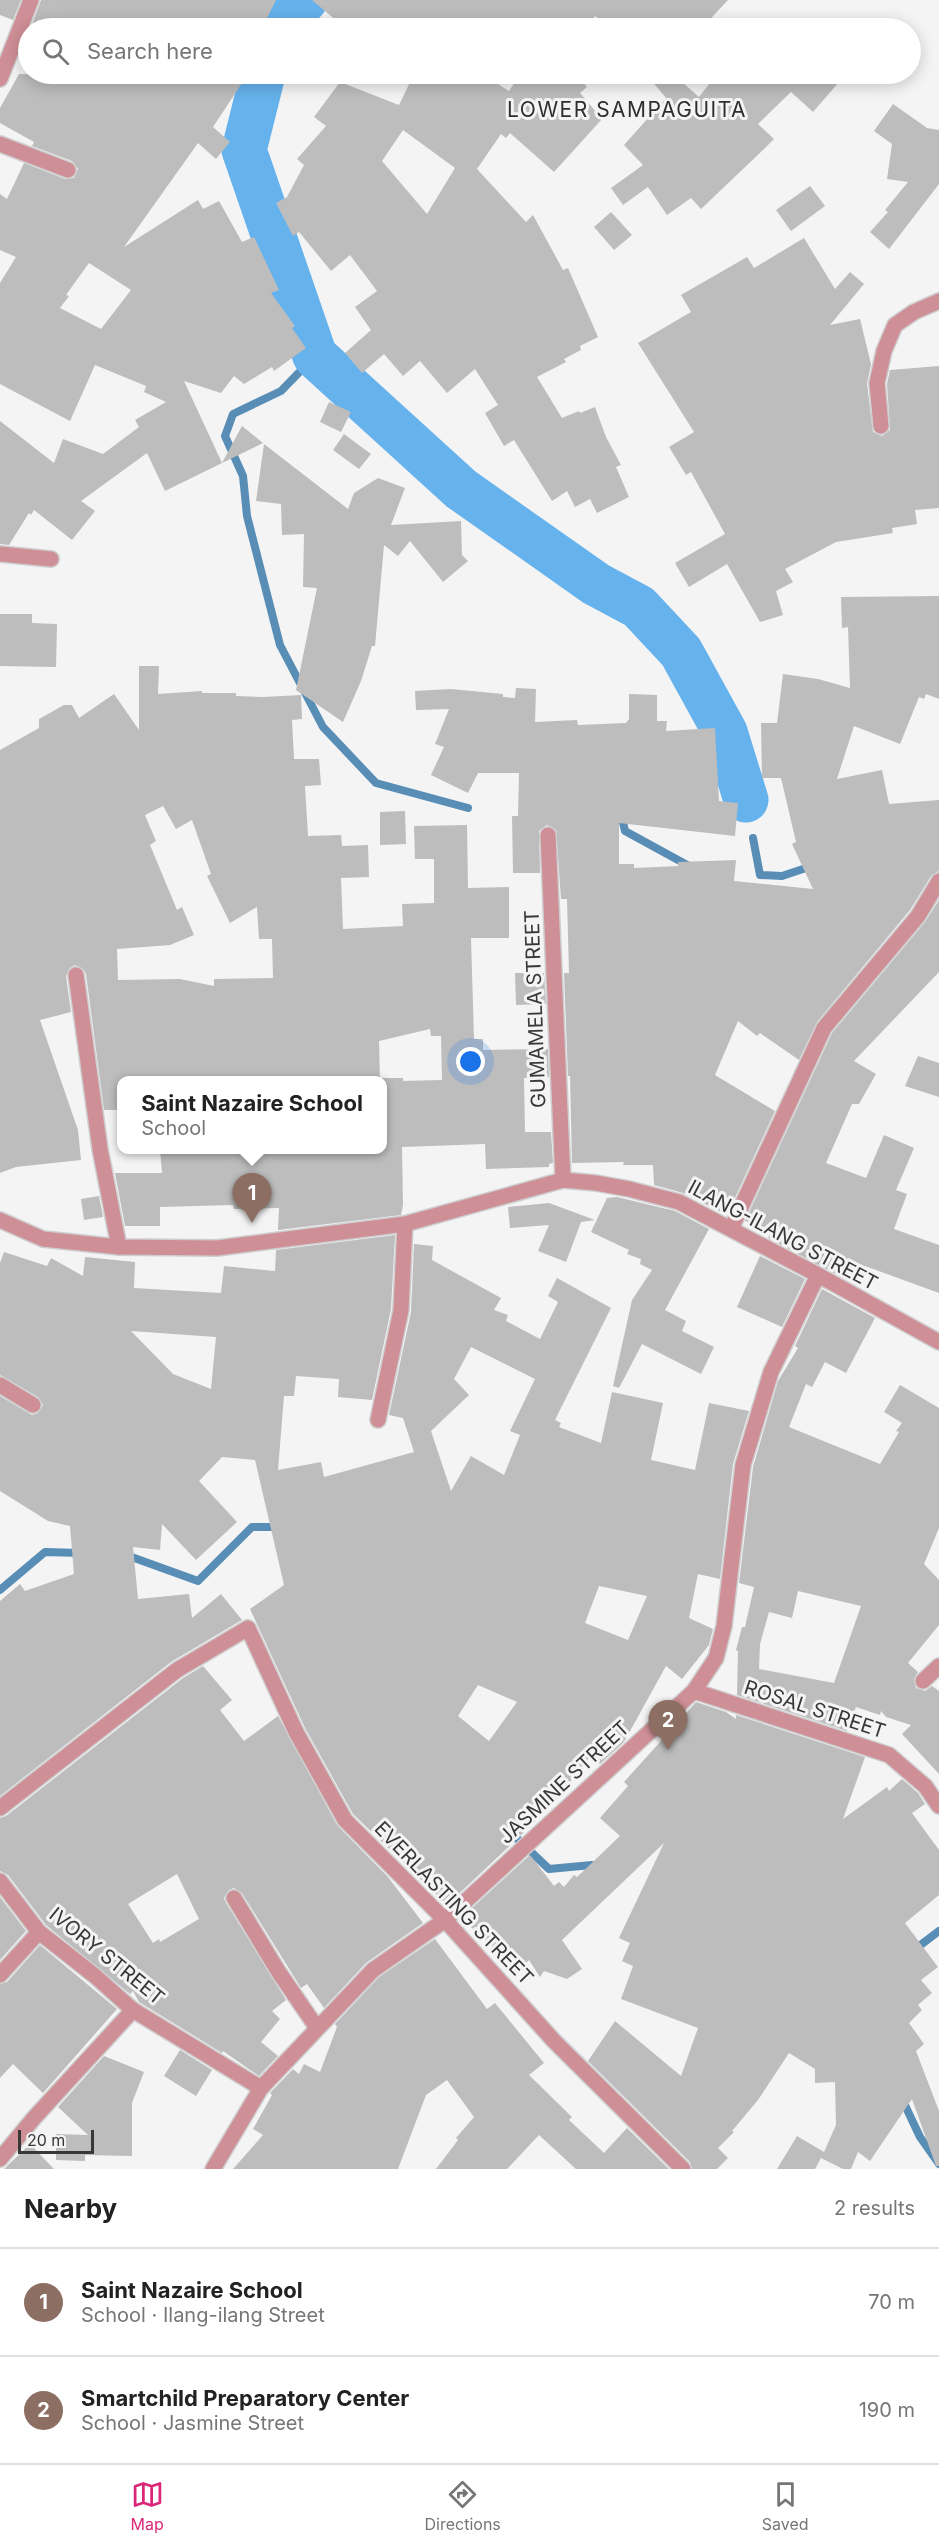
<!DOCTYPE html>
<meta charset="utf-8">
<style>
body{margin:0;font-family:Inter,sans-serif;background:#f2f2f2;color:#222}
.scale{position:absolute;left:18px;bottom:15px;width:76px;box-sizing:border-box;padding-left:6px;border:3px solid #383839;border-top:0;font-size:16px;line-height:21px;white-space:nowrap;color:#383839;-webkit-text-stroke:4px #f4f4f5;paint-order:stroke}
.you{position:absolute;left:471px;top:1062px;width:21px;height:21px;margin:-15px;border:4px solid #fff;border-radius:50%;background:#1a73e8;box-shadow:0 0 0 9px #1a73e833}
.badge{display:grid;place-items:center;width:39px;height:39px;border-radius:50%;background:#db2777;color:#fff;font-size:20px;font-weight:700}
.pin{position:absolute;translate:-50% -50px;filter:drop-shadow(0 2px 3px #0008)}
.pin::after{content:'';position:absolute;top:32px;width:21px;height:18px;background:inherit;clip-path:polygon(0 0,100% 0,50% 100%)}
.popup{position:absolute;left:117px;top:1076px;width:270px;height:78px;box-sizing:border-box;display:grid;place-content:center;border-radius:12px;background:#fff;filter:drop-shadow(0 2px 4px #0005);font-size:20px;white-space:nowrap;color:#767676}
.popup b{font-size:22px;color:#222}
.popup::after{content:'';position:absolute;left:50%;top:100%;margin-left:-12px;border:12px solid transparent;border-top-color:#fff}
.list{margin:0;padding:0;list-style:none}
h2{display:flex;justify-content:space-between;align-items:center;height:78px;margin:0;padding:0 24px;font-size:26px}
h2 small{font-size:20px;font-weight:400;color:#767676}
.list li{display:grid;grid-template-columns:39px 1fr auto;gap:18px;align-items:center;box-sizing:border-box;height:108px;padding:0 24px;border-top:2px solid #e0e0e0}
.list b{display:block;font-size:22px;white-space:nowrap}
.list p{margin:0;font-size:20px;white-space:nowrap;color:#767676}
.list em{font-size:20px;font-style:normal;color:#767676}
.icon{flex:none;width:33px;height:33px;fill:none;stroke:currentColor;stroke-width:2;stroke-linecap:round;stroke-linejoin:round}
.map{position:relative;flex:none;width:939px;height:2169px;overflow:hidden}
.search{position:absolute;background:#fff;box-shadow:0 3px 15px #0003;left:18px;right:18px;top:18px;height:66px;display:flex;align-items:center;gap:15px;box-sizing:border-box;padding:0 21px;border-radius:33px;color:#767676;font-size:22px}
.sheet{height:294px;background:#fff}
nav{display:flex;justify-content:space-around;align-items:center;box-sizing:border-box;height:84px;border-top:2px solid #e0e0e0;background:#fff;font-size:16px;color:#767676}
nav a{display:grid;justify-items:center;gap:3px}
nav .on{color:#db2777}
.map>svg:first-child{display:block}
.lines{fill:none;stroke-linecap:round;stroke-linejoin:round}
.stream{stroke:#588db6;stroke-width:8}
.river{stroke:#66b2ec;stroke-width:45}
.building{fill:#bdbdbe;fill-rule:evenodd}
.minor-casing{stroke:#cececf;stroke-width:18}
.minor{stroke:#cf8f96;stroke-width:15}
.labels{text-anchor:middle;stroke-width:6;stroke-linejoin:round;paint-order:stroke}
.street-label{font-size:20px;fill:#383839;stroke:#f4f4f5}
.neighbourhood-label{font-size:21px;letter-spacing:1.5px;fill:#2e2e2f;stroke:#f4f4f5}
</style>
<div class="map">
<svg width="939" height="2169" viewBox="0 0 939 2169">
<rect width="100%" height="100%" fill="#f4f4f5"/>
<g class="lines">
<!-- stream -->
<g class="stream">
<path d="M315 356 281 391 233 414 225 436 243 476 247 516 280 645 323 727 376 783 468 808"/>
<path d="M621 814 625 831 689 866"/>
<path d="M753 838 760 875 782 876 812 866"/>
<path d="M126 1555 198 1581 252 1527H278"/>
<path d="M0 1590 45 1552 81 1553"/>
<path d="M511 1833 549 1869 592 1865"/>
<path d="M914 1950 939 1931"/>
<path d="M903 2101 920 2137 939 2164"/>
</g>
<!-- river -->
<g class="river">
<path d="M280 28 305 0"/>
<path d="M263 74 244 150 315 356 461 489 596 584 639 607 681 652 725 732 746 800"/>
</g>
</g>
<!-- building -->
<g class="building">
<path d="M0 0H21L13 20 0 15Z"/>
<path d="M41 0H276L262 28H34L31 27Z"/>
<path d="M312 0H728L702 28H611L595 16 588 28H345Z"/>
<path d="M19 74H248L213 127 230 142 216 159 198 143 124 247 198 200 203 209 219 201 242 242 254 237 279 290 271 293 295 326 292 328 306 348 274 371 272 367 244 384 234 376 221 393 184 381 222 463 165 491 147 453 81 501 95 511 72 540 34 510 31 515 29 513 9 545 0 544V421L54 463 63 439 103 454 139 427 135 420 166 402 144 392 146 386 95 365 70 421 0 384V283L16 257 0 250V194L7 199 24 163 65 179 74 178 78 169 72 161 32 146 34 142 0 123V108ZM89 263 131 290 101 329 60 308 69 296 66 295Z"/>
<path d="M414 74H482L509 91 520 74H576L587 87 580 93 602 119 554 172 510 133 506 138 501 134 477 169 526 222 533 215 563 270 568 268 598 337 580 346 581 350 564 359 566 362 537 377 562 418 579 411 580 413 595 407 606 437 621 465 616 467 629 497 597 513 590 499 575 507 567 491 552 501 514 440 504 446 485 413 498 405 475 369 447 393 420 361 403 376 384 354 362 373 345 353 371 330 355 307 377 291 350 255 331 271 299 232 293 236 276 203 287 197 304 165 297 159 326 126 314 117 340 82 399 105ZM403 130 455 168 427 214 382 161Z"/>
<path d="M646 74H673L699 97 717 74H846L813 112 791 92 758 124 774 139 763 150 701 209 691 198 667 215 648 187 623 205 611 188 643 165 624 145 666 98Z"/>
<path d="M893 104 927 128 939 130V184L889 249 870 232 888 212 885 210 908 182 887 179 892 144 874 131Z"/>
<path d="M810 186 825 206 791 231 776 210Z"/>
<path d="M611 212 632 235 614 250 594 227Z"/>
<path d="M804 238 835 289 850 272 864 284 830 325 860 319 871 364 867 384 873 432 882 436 890 430 887 384 890 370 939 366V508L915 510 917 524 892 528 893 533 836 542 785 569 793 582 776 591 783 615 760 622 727 564 689 587 675 563 725 534 691 472 686 475 669 447 694 432 638 343 691 312 681 295 747 257 754 268Z"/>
<path d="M329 402 351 412 341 432 320 422Z"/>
<path d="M242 426 263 443 222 463Z"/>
<path d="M344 434 371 454 359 469 333 450Z"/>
<path d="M264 444 348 509 354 493 378 478 405 488 391 525 461 521 462 555 468 561 443 582 410 541 398 556 384 545 375 646H372L361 681 343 722 296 690 317 588 303 587 304 534 282 535 281 504 256 501Z"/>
<path d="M939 596V699L926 694 924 699 919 697 900 744 854 726 837 779 882 770 889 804 939 800V871L931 876 910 910 817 1022 799 1060 760 1033 757 1036 738 1021 715 1075 775 1111 727 1215 683 1193 654 1185 653 1165H623L624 1162 572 1163 570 1076H568L564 973H569L567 899H561L556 830 547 825 539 831 540 873H513L512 816H518L519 773H478L468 793 431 775 444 747 435 744 449 709 416 710 415 691 451 689 503 694V697L515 698 516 688 536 689 535 722 577 720 578 725 626 723 629 719V694L657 695V721H667L666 731 715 728 719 801 738 803 735 836 619 823V864H634V868L678 866V862L736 860 734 881 813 889 792 844 796 842 781 778H762L761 723H777L783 674 818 679 850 688 848 627 842 628 841 597Z"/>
<path d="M0 614H32V623L57 624 56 667 0 666Z"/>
<path d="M139 666H159L158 694 202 691V693H236V696L263 697 301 695 302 719 292 720 294 759H319L321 785 305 786 308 836 341 835 342 846 368 845 369 877 341 878 343 929 403 926 402 904 434 903V859H415L414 826 467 825 468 888 509 887V938H471L474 1039H483V1050L548 1049 549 1077 524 1078 525 1132H551L553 1163 549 1164V1167L486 1169 485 1144 402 1147 403 1205 401 1215 278 1230 279 1208 234 1209 233 1205 160 1207V1226H125L115 1173H162L160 1149H382V1078H403V1081L442 1080 441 1036H431L430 1029 379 1041 380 1080H122V1110H104L86 974 83 969 75 965 70 968 66 976 71 1012 40 1020 78 1130 81 1160 16 1167 0 1173V750L39 728V719L64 705H72L79 718 114 694 139 730ZM163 806 176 829 192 820 211 874 207 876 230 923 257 907 259 939H272L273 978 214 979V986L180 979 118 980 117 949 170 945 194 935 182 907 177 910 150 845 156 841 145 815Z"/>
<path d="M405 811 406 844 380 845V812Z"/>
<path d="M939 900V972L854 1061 876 1074 859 1104H852L826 1163 866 1178 884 1135 914 1148 896 1190 907 1194 894 1229 939 1245V1293L865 1266 858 1286 768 1238 772 1231 745 1221 832 1033 925 922Z"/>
<path d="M515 973H544L546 1004 516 1005Z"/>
<path d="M918 1056 939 1063V1097L905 1086Z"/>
<path d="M99 1196 103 1217 84 1220 81 1199Z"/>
<path d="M617 1197 675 1211 709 1229 665 1310 686 1321 682 1331 714 1347 701 1374 642 1344 619 1388 613 1386 632 1300 652 1270 640 1264 641 1259 627 1254 629 1250 591 1232 607 1198Z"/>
<path d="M549 1203 595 1220 581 1222 566 1262 538 1251 549 1225 510 1228 508 1207Z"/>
<path d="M395 1235 391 1309 372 1400 338 1397 339 1379 296 1376 294 1396H284L278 1470 321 1462 324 1477 414 1452 403 1418 389 1415 411 1312 414 1244 433 1246 432 1260 501 1298 494 1310 508 1315 506 1321 540 1339 558 1302 548 1296 557 1278 611 1308 555 1420 561 1423 559 1427 601 1443 612 1392 663 1403 651 1460 695 1470 709 1403 749 1411 733 1464 720 1579 698 1574 689 1618 713 1629 709 1645 682 1679 666 1666 624 1742 600 1764 590 1757 556 1799 557 1801 447 1905 353 1814 305 1728 250 1609 284 1585 255 1460 222 1457 199 1481 237 1522 196 1560 162 1524 160 1550 133 1547 138 1599 189 1594 192 1618 221 1594 242 1620 171 1662 0 1796V1601L20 1584 25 1591 74 1574 70 1526 48 1521 0 1491V1396L32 1415 38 1413 43 1405 38 1397 0 1375V1263L4 1252 47 1266 51 1258 83 1276 85 1257 135 1262 134 1288 221 1293 224 1266 275 1271 276 1250ZM131 1331 216 1337 211 1389 173 1374ZM471 1347 535 1379 510 1431 520 1435 504 1475 471 1456 451 1491 431 1431 469 1395 454 1379ZM599 1586 647 1596 628 1640 585 1623ZM478 1685 517 1702 489 1741 458 1716Z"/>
<path d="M760 1256 805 1279 782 1327 737 1307Z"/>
<path d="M822 1289 875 1318 846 1373 825 1362 812 1387 806 1384 789 1427 880 1464 899 1432 896 1431 902 1423 884 1412 900 1385 939 1408V1528L924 1564 939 1580V1625L908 1663 918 1672 914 1679 916 1688 925 1691 932 1686 939 1691V1774L902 1734 911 1725 886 1717 881 1711 880 1715 856 1707 847 1731 737 1695 738 1651 736 1650 742 1627H745L754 1587 739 1583 753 1467 778 1381 798 1348 795 1346ZM798 1591 861 1606 834 1683 759 1669 760 1644 769 1612 792 1618Z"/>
<path d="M203 1666 232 1700 220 1710 244 1741 278 1716 337 1825 388 1877 423 1923 366 1963 324 2008 307 1984 301 1988 242 1893 234 1888 229 1890 224 1898 226 1903 286 2000 272 2011 280 2019 261 2042 278 2056 259 2076 223 2051 222 2053 139 2002 133 1991 130 1994 46 1925 8 1875 0 1871V1818L6 1816 183 1678ZM177 1874 199 1919 160 1942 159 1939 153 1943 128 1904Z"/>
<path d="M696 1702 726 1712 736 1719V1715L865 1757 843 1819 887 1787 889 1791 902 1779 918 1793 925 1804 912 1813 939 1850V1895L905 1923 938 1967 921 1980 932 1993 918 2005 922 2010 909 2023 924 2044 916 2051 939 2111V2166H936L912 2099 870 2161 858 2152 851 2169H843L821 2158 815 2169H777L797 2136 824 2152 836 2125 835 2082 815 2083V2069L789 2053 758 2100 732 2131 734 2132 718 2148 728 2158 717 2169H692L690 2162 588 2061 615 2021 681 2076 698 2028 621 1999 633 1966 622 1961 630 1943 619 1938 664 1843 562 1940 582 1969 567 1979 544 1971 540 1977 529 1960 519 1971 461 1918 530 1855 554 1886 559 1882 564 1887 574 1875 577 1877 620 1836 600 1818 628 1786 624 1782Z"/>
<path d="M0 1897 26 1931 0 1960Z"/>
<path d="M435 1939 487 2009 495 2003 544 2063 529 2075 572 2117 569 2120 604 2153 627 2128 669 2169H576L539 2135 507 2169H436L458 2140 456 2138 474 2117 447 2080 426 2095 398 2169H233L263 2135 253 2129 272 2095 270 2093 293 2069 299 2074 304 2064 320 2072 337 2027 335 2024 379 1977Z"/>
<path d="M40 1945 117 2009 43 2093 13 2064 0 2078V1984L7 1982Z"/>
<path d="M180 2050 212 2070 196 2096 164 2076Z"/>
<path d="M104 2056 144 2072 132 2103V2156L85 2155V2161L56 2160V2134L88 2135 58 2107Z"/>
<path d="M30 2144 54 2169H4Z"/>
</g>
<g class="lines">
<!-- minor casing -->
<g class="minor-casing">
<g id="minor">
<path d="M0 79 31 0"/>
<path d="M0 144 68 170"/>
<path d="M881 426 877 383 884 351 895 325 914 312 939 301"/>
<path d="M0 554 51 559"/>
<path d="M548 835 563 1180"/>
<path d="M76 975 100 1149 119 1247"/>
<path d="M0 1220 43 1239 119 1247 217 1248 405 1224 563 1180 596 1183 629 1189 679 1202 818 1275 939 1342"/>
<path d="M731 1229 824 1028 918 916 939 881"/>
<path d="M0 1385 33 1405"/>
<path d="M378 1420 401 1310 405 1224"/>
<path d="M923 1681 939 1666"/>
<path d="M694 1691 889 1755 925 1786 939 1806"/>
<path d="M0 1808 177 1670 248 1628 296 1732 345 1820 445 1920 554 2041 683 2169"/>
<path d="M0 1881 39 1932 95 1976 133 2010 261 2088"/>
<path d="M234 1898 278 1971 317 2028"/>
<path d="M0 1975 39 1932"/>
<path d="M0 2159 34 2118 133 2010"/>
<path d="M213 2169 261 2088 373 1970 445 1920 694 1691 716 1658 724 1626 743 1465 771 1372 818 1275"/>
</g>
</g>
<!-- minor -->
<use href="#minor" class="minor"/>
</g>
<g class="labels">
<!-- street labels -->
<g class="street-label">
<text transform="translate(535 1009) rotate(-92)" y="7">GUMAMELA STREET</text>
<text transform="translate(783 1235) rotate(28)" y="7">ILANG-ILANG STREET</text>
<text transform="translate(815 1709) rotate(18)" y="7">ROSAL STREET</text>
<text transform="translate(564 1782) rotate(-43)" y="7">JASMINE STREET</text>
<text transform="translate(454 1903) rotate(46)" y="7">EVERLASTING STREET</text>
<text transform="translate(107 1956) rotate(39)" y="7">IVORY STREET</text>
</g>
<!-- neighbourhood labels -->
<g class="neighbourhood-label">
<text x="627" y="117">LOWER SAMPAGUITA</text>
</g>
</g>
</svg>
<div class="scale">20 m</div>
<div class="you"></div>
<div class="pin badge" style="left:252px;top:1223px;background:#8d6e63">1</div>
<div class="popup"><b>Saint Nazaire School</b>School</div>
<div class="pin badge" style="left:668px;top:1750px;background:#8d6e63">2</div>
<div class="search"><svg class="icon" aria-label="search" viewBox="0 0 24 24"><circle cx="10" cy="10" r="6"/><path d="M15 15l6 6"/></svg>Search here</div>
</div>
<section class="sheet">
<h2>Nearby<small>2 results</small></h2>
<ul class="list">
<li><span class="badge" style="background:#8d6e63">1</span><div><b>Saint Nazaire School</b><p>School · Ilang-ilang Street</p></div><em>70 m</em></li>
<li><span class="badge" style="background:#8d6e63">2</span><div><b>Smartchild Preparatory Center</b><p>School · Jasmine Street</p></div><em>190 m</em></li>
</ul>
</section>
<nav>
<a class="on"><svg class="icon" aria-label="map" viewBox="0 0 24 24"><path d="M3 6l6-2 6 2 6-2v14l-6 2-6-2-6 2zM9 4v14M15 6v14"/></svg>Map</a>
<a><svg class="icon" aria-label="directions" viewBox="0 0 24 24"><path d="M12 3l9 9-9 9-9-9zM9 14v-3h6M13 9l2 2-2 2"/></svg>Directions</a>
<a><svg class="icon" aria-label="saved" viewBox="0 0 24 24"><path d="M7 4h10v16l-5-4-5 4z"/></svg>Saved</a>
</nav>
